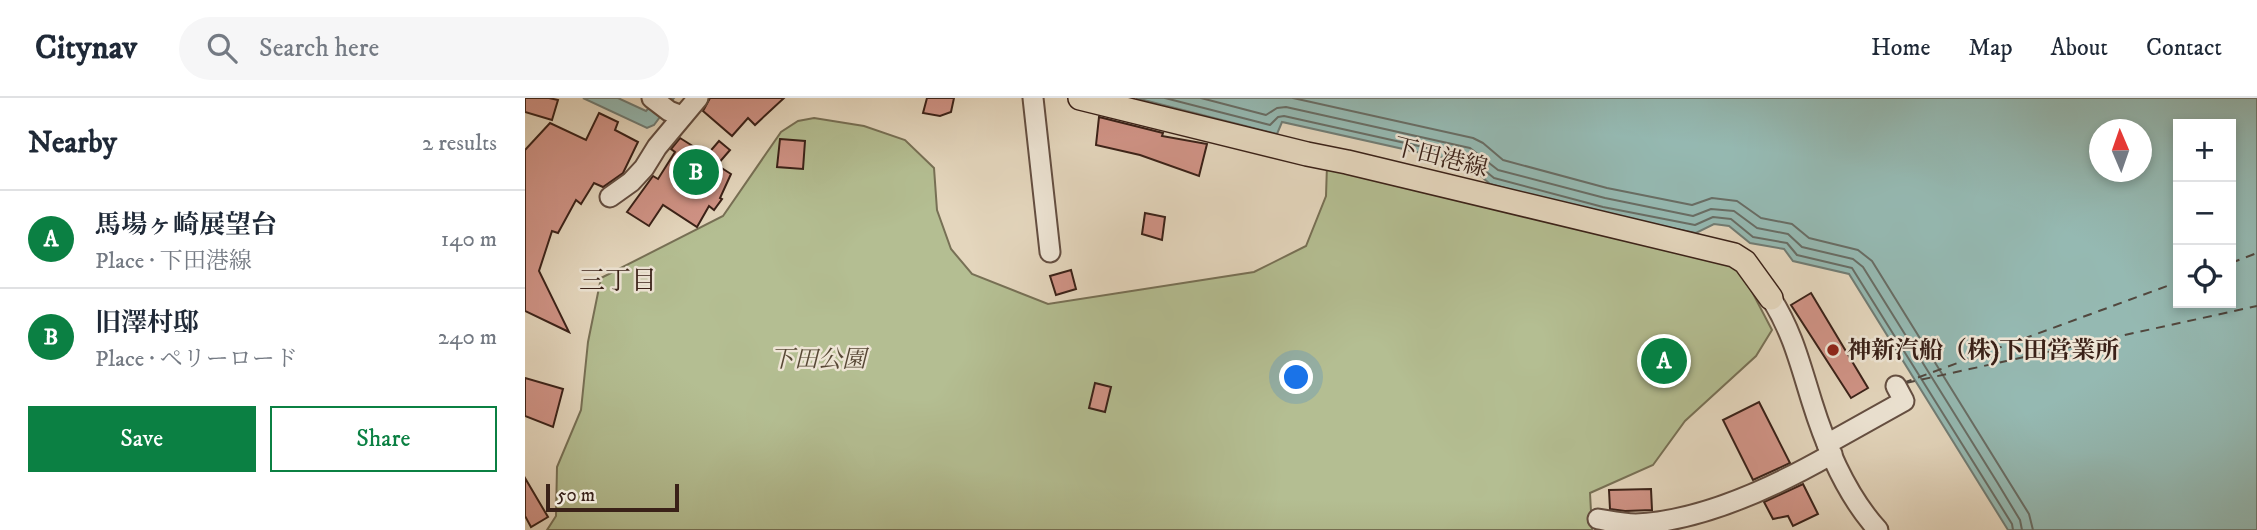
<!DOCTYPE html>
<meta charset="utf-8">
<style>
body{margin:0;font-family:"IM FELL DW Pica","Noto Serif JP",serif;background:#f6f6f7;color:#1f2937}
.controls{position:absolute;right:21px;top:21px;display:grid;overflow:hidden;border-radius:0px;box-shadow:0 4px 10px #0003}
.controls button{width:63px;height:63px;display:grid;place-items:center;padding:0;border:0;border-bottom:2px solid #e0e1e3;background:#fff;color:#1f2937;font:35px sans-serif}
.compass{position:absolute;left:1564px;top:21px;width:63px;height:63px;border-radius:50%;background:#fff;box-shadow:0 4px 10px #0003;rotate:358deg}
.scale{position:absolute;left:21px;bottom:18px;width:133px;box-sizing:border-box;padding-left:7px;border:4px solid #3a2118;border-top:0;font-size:19px;line-height:24px;white-space:nowrap;color:#3a2118;-webkit-text-stroke:5px #ede4d4;paint-order:stroke}
.you{position:absolute;left:772px;top:280px;width:24px;height:24px;margin:-18px;border:5px solid #fff;border-radius:50%;background:#1a73e8;box-shadow:0 0 0 10px #1a73e833}
.badge{display:grid;place-items:center;width:46px;height:46px;border-radius:50%;background:#0b8043;color:#fff;font-size:23px;font-weight:700}
.pin{position:absolute;translate:-50% -50%;border:4px solid #fff;box-shadow:0 2px 7px #0006}
.list{margin:0;padding:0;list-style:none}
h2{display:flex;justify-content:space-between;align-items:center;height:91px;margin:0;padding:0 28px;font-size:30px}
h2 small{font-size:23px;font-weight:400;color:#747a83}
.list li{display:grid;grid-template-columns:46px 1fr auto;gap:21px;align-items:center;box-sizing:border-box;height:98px;padding:0 28px;border-top:2px solid #e0e1e3}
.list b{display:block;font-size:26px;white-space:nowrap}
.list p{margin:0;font-size:23px;white-space:nowrap;color:#747a83}
.list em{font-size:23px;font-style:normal;color:#747a83}
.actions{display:flex;gap:14px;padding:21px 28px}
.actions a{flex:1;padding:16px 0;border:2px solid #0b8043;border-radius:0px;text-align:center;font-size:24px;color:#0b8043}
.actions .main{background:#0b8043;color:#fff}
.icon{flex:none;width:38px;height:38px;fill:none;stroke:currentColor;stroke-width:2;stroke-linecap:round;stroke-linejoin:round}
.map{position:relative;flex:none;width:1732px;height:432px;overflow:hidden}
header{display:flex;align-items:center;gap:42px;box-sizing:border-box;height:98px;padding:0 35px;background:#fff;border-bottom:2px solid #e0e1e3}
header strong{font-size:33px}
nav{display:flex;gap:38px;margin-inline-start:auto;font-size:24px}
.search{width:490px;height:63px;background:#f6f6f7;display:flex;align-items:center;gap:18px;box-sizing:border-box;padding:0 24px;border-radius:38px;color:#747a83;font-size:26px}
main{display:flex}
aside{flex:1;background:#fff}
.map>svg:first-child{display:block}
.green{fill:#b4be92;stroke:#777055;stroke-width:2}
.water{fill:#95b9b2;stroke:#717c74;stroke-width:2;fill-rule:evenodd}
.lines{fill:none;stroke-linecap:round;stroke-linejoin:round}
.shore{stroke:#686d65;stroke-width:2}
.ferry{stroke:#51473e;stroke-width:2;stroke-dasharray:9 7;stroke-linecap:butt}
.building{fill:#d09386;stroke:#3a2118;stroke-width:2}
.minor-casing{stroke:#644e41;stroke-width:23}
.major-casing{stroke:#3a2118;stroke-width:26}
.minor{stroke:#ede4d4;stroke-width:19}
.major{stroke:#e4d6bd;stroke-width:23}
.poi-dot{fill:#8f2418;stroke:#ede4d4;stroke-width:2.5}
.labels{text-anchor:middle;stroke-width:5;stroke-linejoin:round;paint-order:stroke}
.street-label{font-size:24px;fill:#3a2118;stroke:#ede4d4}
.poi-label{font-size:24px;font-weight:bold;fill:#3a2118;stroke:#ede4d4;text-anchor:start}
.park-label{font-size:24px;font-style:italic;fill:#584836;stroke:#ede4d4}
.neighbourhood-label{font-size:26px;fill:#3a2118;stroke:#ede4d4}
</style>
<header>
<strong>Citynav</strong>
<div class="search"><svg class="icon" aria-label="search" viewBox="0 0 24 24"><circle cx="10" cy="10" r="6"/><path d="M15 15l6 6"/></svg>Search here</div>
<nav><a>Home</a><a>Map</a><a>About</a><a>Contact</a></nav>
</header>
<main>
<aside>
<h2>Nearby<small>2 results</small></h2>
<ul class="list">
<li><span class="badge">A</span><div><b>馬場ヶ崎展望台</b><p>Place · 下田港線</p></div><em>140 m</em></li>
<li><span class="badge">B</span><div><b>旧澤村邸</b><p>Place · ペリーロード</p></div><em>240 m</em></li>
</ul>
<div class="actions"><a class="main">Save</a><a>Share</a></div>
</aside>
<div class="map">
<svg width="1732" height="432" viewBox="0 0 1732 432">
<rect width="100%" height="100%" fill="#e4d6bd"/>
<filter id="stains"><feTurbulence type="fractalNoise" baseFrequency=".00286" numOctaves="4"/><feColorMatrix values="0 0 0 0 .2 0 0 0 0 .09 0 0 0 0 .02 0 0 0 .5 -.17"/></filter>
<radialGradient id="worn" r=".72"><stop offset=".6" stop-color="#630" stop-opacity="0"/><stop offset="1" stop-color="#630" stop-opacity=".3"/></radialGradient>
<!-- green -->
<path class="green" d="M289 20 339 28 380 42 409 70 412 112 426 151 447 176 523 206 729 174 781 148 801 98 802 67 1212 165 1247 232 1231 258 1160 323 1128 367 1065 395 1067 432H22L31 418 32 369 56 312 63 244 76 180 198 118 256 34 273 23Z"/>
<!-- water -->
<g class="water">
<path d="M58 0H93L121 13 133 0H149L129 27 122 30Z"/>
<path d="M611 0H1732V432H1483L1324 176 1268 163 1259 151 1225 145 1204 128 1189 126 1171 135 1076 116 965 86 941 65 757 24 752 36ZM1653 26H1706V205H1653ZM1574 32H1616V74H1574Z"/>
</g>
<g class="lines">
<!-- shore -->
<g class="shore">
<path d="M640 0 745 27 753 19 759 18 943 59 969 80 1078 109 1170 127 1188 119 1206 121 1228 139 1262 145 1272 157 1327 170 1487 426 1488 432"/>
<path d="M676 0 741 17 752 10 761 9 945 50 973 72 1080 100 1168 118 1186 111 1209 113 1232 130 1263 136 1277 149 1328 161 1338 169 1472 384 1495 422 1497 432"/>
<path d="M768 0 948 40 958 45 978 62 1082 90 1167 107 1187 100 1212 103 1236 120 1267 126 1284 140 1333 152 1347 163 1504 416 1508 432"/>
</g>
<!-- ferry -->
<g class="ferry">
<path d="M1706 165 1732 155"/>
<path d="M1378 285 1653 184"/>
<path d="M1381 285 1732 208"/>
</g>
</g>
<!-- building -->
<g class="building">
<path d="M0 0H24L33 2 27 22 0 14Z"/>
<path d="M185 0H259L230 27 223 20 207 38 178 13Z"/>
<path d="M402 0H429L426 14 415 18 398 15Z"/>
<path d="M74 15 93 24 90 32 113 44 98 75 78 89 69 85 56 106 51 102 33 135 27 133 14 173 44 234 0 213V52L25 25 61 42Z"/>
<path d="M574 19 638 35 637 38 682 46 674 78 615 57 571 47Z"/>
<path d="M155 40 182 57 194 43 205 52 192 67 206 76 195 100 197 101 189 112 184 108 172 129 138 107 124 128 102 114 128 78 133 81 150 54 146 51Z"/>
<path d="M255 41 280 43 278 71 252 69Z"/>
<path d="M620 115 640 119 637 142 617 136Z"/>
<path d="M546 172 551 191 531 197 525 178Z"/>
<path d="M1286 195 1343 290 1326 300 1266 207Z"/>
<path d="M0 280 38 291 28 329 0 318Z"/>
<path d="M570 285 586 289 580 314 564 310Z"/>
<path d="M1234 304 1265 365 1228 382 1198 322Z"/>
<path d="M0 380 23 419 6 429 0 418Z"/>
<path d="M1278 386 1293 416 1268 428 1263 418 1248 421 1239 404Z"/>
<path d="M1126 391 1127 412 1100 413 1085 411 1084 392Z"/>
</g>
<g class="lines">
<!-- minor casing -->
<g class="minor-casing">
<g id="minor">
<path d="M127 0 144 13 157 18"/>
<path d="M508 0 525 154"/>
<path d="M85 99 106 84 119 70 132 49 173 0"/>
<path d="M1246 200C1268 235 1275 266 1287 304 1301 349 1321 397 1353 432"/>
<path d="M1302 346 1379 303 1371 288"/>
<path d="M1073 421C1085 423 1098 426 1111 426 1177 423 1251 388 1307 356"/>
</g>
</g>
<!-- major casing -->
<g class="major-casing">
<path id="major" d="M555 0 782 56 822 64 1209 157 1220 164 1246 200"/>
</g>
<!-- minor -->
<use href="#minor" class="minor"/>
<!-- major -->
<use href="#major" class="major"/>
</g>
<!-- markers -->
<circle class="poi-dot" cx="1308" cy="252" r="7"/>
<g class="labels">
<!-- street labels -->
<g class="street-label">
<text transform="translate(916 59) rotate(14)" y="8">下田港線</text>
</g>
<!-- poi labels -->
<g class="poi-label">
<text x="1322" y="260">神新汽船（株)下田営業所</text>
</g>
<!-- park labels -->
<g class="park-label">
<text x="293" y="269">下田公園</text>
</g>
<!-- neighbourhood labels -->
<g class="neighbourhood-label">
<text x="93" y="191">三丁目</text>
</g>
</g>
<rect width="100%" height="100%" filter="url(#stains)"/>
<rect width="100%" height="100%" fill="url(#worn)"/>
</svg>
<div class="controls">
<button>+</button>
<button>−</button>
<button><svg class="icon" aria-label="locate" viewBox="0 0 24 24"><circle cx="12" cy="12" r="6"/><path d="M12 2v4M12 18v4M2 12h4M18 12h4"/></svg></button>
</div>
<svg class="compass" viewBox="-18 -18 36 36"><path d="M0-13l5 13h-10z" fill="#e53935"/><path d="M0 13l5-13h-10z" fill="#747a83"/></svg>
<div class="scale">50 m</div>
<div class="you"></div>
<div class="pin badge" style="left:1139px;top:263px">A</div>
<div class="pin badge" style="left:171px;top:74px">B</div>
</div>
</main>
